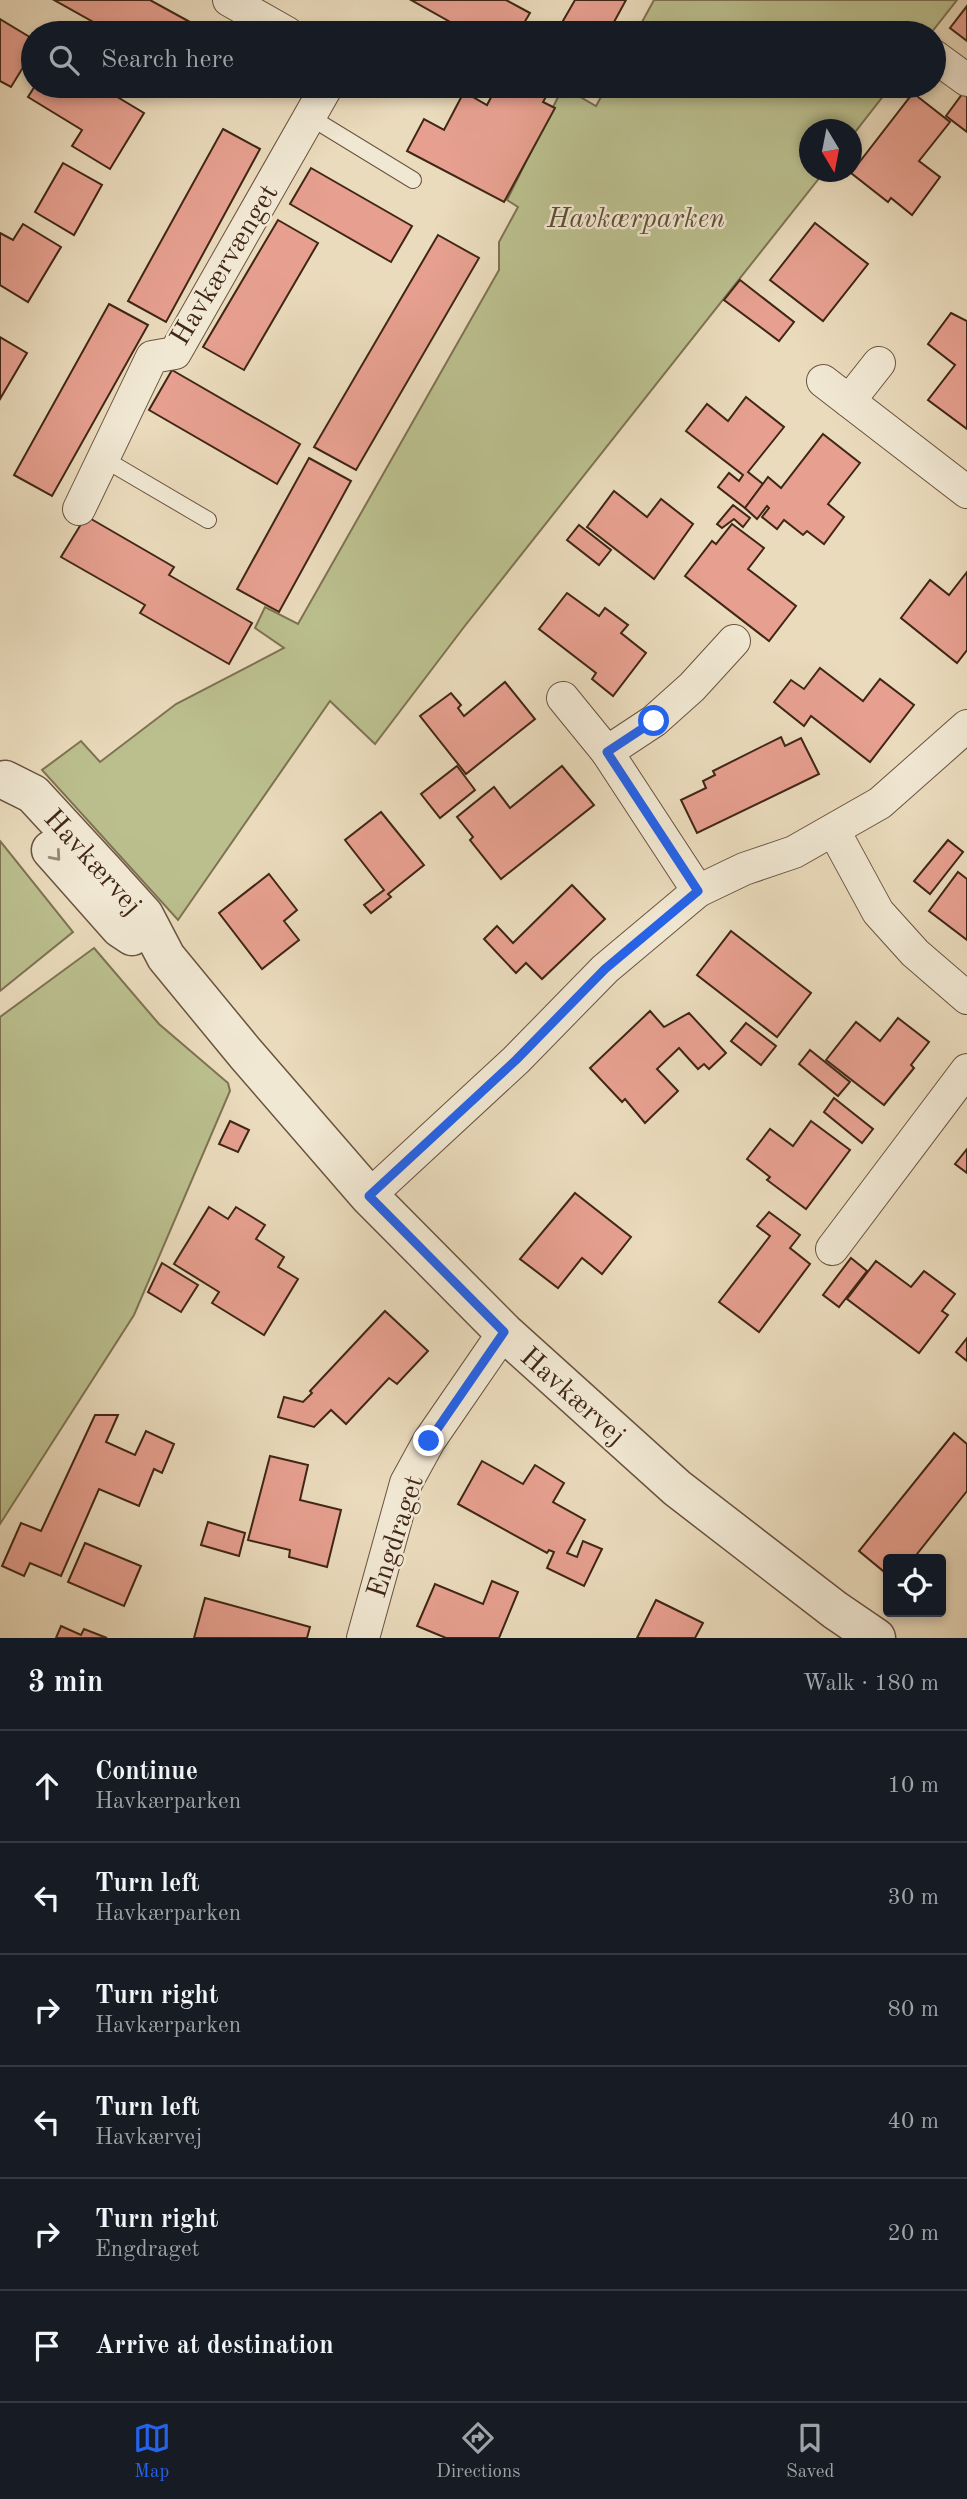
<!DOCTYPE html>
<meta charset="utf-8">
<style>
body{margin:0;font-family:"Old Standard TT",serif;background:#242831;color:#f1f3f6}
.controls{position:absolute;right:21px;bottom:21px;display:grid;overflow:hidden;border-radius:7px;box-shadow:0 4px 10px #0003}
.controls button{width:63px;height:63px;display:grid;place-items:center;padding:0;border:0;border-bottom:2px solid #363941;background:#171b24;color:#f1f3f6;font:35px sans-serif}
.compass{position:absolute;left:799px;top:119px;width:63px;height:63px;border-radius:50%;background:#171b24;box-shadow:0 4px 10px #0003;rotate:170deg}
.stop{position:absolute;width:21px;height:21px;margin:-16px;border:5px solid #2563eb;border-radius:50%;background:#fff}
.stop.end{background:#2563eb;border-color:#fff;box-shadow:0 2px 7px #0008}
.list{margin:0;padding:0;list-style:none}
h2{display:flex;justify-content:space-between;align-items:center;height:91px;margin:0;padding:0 28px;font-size:30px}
h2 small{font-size:23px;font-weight:400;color:#9ea1a6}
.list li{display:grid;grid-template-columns:46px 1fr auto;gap:21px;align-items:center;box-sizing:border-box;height:112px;padding:0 28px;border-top:2px solid #363941}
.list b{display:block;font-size:26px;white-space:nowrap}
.list p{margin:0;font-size:23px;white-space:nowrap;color:#9ea1a6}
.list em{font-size:23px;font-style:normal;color:#9ea1a6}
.icon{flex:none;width:38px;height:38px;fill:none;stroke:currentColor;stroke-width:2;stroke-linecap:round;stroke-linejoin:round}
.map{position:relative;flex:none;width:967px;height:1638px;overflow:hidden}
.search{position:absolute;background:#171b24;box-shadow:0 4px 10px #0003;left:21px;right:21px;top:21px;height:77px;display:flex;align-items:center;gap:18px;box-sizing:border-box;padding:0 24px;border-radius:38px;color:#9ea1a6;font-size:26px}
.sheet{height:763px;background:#171b24}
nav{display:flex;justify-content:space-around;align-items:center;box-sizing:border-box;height:98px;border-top:2px solid #363941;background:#171b24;font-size:19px;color:#9ea1a6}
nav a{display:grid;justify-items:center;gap:4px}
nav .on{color:#2563eb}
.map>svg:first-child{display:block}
.green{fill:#bbbf8e;stroke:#7e7252;stroke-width:2}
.building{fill:#e7a090;stroke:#402616;stroke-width:2}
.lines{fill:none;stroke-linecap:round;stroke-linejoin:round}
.service-casing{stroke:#6a5340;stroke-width:18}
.minor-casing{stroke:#6a5340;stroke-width:34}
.tertiary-casing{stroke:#6a5340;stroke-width:41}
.service{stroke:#f1e8d3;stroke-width:16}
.minor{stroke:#f1e8d3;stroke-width:32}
.tertiary{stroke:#f1e8d3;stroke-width:38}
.oneway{stroke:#988774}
.route{stroke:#2563eb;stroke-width:9}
.labels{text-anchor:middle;stroke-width:5;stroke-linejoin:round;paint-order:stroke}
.park-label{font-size:28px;font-style:italic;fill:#5f4c34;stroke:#f1e8d3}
.street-label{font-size:28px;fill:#402616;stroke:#f1e8d3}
</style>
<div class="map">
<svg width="967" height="1638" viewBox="0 0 967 1638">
<rect width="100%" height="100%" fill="#eadbbc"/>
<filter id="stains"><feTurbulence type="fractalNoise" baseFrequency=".00286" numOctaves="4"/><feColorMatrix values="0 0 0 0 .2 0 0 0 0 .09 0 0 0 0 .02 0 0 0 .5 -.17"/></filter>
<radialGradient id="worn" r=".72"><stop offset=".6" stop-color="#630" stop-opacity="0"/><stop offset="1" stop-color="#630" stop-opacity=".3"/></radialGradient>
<!-- green -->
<g class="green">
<path d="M654 0H957L931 33H636Z"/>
<path d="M607 86H891L852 136V130H810V172H824L464 627 375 744 330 701 178 920 42 770 81 741 100 762 176 704 284 648 255 628 265 607 298 624 499 270V242L518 207 507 200 563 87 596 106Z"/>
<path d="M0 841 73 932 0 991Z"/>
<path d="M94 948 159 1024 228 1083 230 1091 134 1315 0 1524V1017Z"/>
</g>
<!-- building -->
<g class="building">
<path d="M54 0H150L210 33H113Z"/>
<path d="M411 0H506L530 13 518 33H470Z"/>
<path d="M575 0H626L608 33H556Z"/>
<path d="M967 6V41L950 28Z"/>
<path d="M0 19 33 39V51L11 87 0 81Z"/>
<path d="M35 86H99L144 113 110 169 72 146 82 130 28 97Z"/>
<path d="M497 86H518L525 90 527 86H531L547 95 543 102 555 108 504 202 407 151 424 119 444 130 464 92 487 105Z"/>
<path d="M913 93 950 122 919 161 940 177 912 215 891 198 888 202 851 173Z"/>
<path d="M963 93 967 96V132L946 116Z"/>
<path d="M223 129 260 149 166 322 128 301Z"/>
<path d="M63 163 102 185 74 235 35 212Z"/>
<path d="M311 168 412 226 391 262 290 204Z"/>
<path d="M278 220 318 243 244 370 203 347Z"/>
<path d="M815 223 868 264 823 321 770 280Z"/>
<path d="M23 224 61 247 28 302 0 285V233L13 240Z"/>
<path d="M438 235 479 258 356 470 314 447Z"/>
<path d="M740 280 794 322 779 341 724 300Z"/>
<path d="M109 304 148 325 52 496 14 475Z"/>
<path d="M951 313 967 321V429L928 400 955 365 928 344Z"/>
<path d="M0 337 27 353 0 399Z"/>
<path d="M172 370 300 444 277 484 149 410Z"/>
<path d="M746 397 784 427 748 472 763 484 745 508 718 487 729 473 739 481 743 475 686 431 707 404 728 421Z"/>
<path d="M823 434 860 463 828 504 844 517 824 544 807 531 803 535 784 520 777 529 762 517 769 508 767 506 757 519 745 508 768 477 781 488Z"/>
<path d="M309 458 351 481 279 612 237 589Z"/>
<path d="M614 491 647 517 661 499 693 524 654 579 587 527Z"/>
<path d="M733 505 750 518 743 527 734 519 722 528 717 524Z"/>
<path d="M86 516 174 567 169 575 252 623 229 664 140 613 145 605 61 557Z"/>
<path d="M732 524 764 548 748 569 796 606 769 641 685 576 712 541 716 544Z"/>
<path d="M579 525 611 550 599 565 567 540Z"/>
<path d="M967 572V650L957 663 901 618 930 580 949 595Z"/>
<path d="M567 593 599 616 605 608 628 625 621 633 646 653 613 696 592 679 596 673 539 629Z"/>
<path d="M820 668 863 701 880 679 914 705 870 762 811 716 804 726 774 702 791 680 804 689Z"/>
<path d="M505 682 535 719 466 774 420 716 451 693 461 705 458 708 464 716Z"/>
<path d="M781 737 785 746 801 738 819 774 697 833 681 800 706 788 703 781 715 775 713 771Z"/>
<path d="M457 766 475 790 440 818 421 794Z"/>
<path d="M562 766 594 805 501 879 470 840 473 837 457 817 494 787 510 808Z"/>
<path d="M381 812 424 865 388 894 391 897 371 913 364 905 384 890 345 840Z"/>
<path d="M948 840 963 852 930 894 914 881Z"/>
<path d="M958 872 967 879V940L929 911Z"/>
<path d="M269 874 297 910 284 921 299 940 262 969 219 913Z"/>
<path d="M572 885 605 919 542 979 526 963 516 973 484 939 497 926 513 943Z"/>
<path d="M731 931 811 993 777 1037 697 975Z"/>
<path d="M650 1011 664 1027 689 1013 726 1053 709 1069 704 1064 698 1069 679 1048 657 1069 678 1091 645 1123 625 1099 622 1102 590 1068Z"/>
<path d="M898 1018 929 1042 911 1065 914 1068 884 1105 826 1060 856 1022 880 1041Z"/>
<path d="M746 1023 776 1046 761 1065 731 1041Z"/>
<path d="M810 1050 850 1082 838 1096 799 1064Z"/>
<path d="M834 1098 873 1129 862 1143 824 1112Z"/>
<path d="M230 1121 249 1130 238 1152 219 1144Z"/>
<path d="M811 1121 850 1150 806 1209 767 1180 770 1177 747 1159 770 1129 793 1146Z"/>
<path d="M967 1149V1173L955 1164Z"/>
<path d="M575 1193 631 1237 602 1274 582 1258 558 1288 520 1259Z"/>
<path d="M209 1207 228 1219 236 1207 265 1225 256 1239 284 1257 278 1267 298 1279 264 1335 212 1303 219 1292 174 1264Z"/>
<path d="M769 1212 800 1235 790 1248 810 1264 759 1332 719 1302 770 1236 757 1226Z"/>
<path d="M851 1258 867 1271 839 1307 823 1295Z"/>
<path d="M876 1261 911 1287 924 1271 955 1294 942 1311 948 1315 919 1353 847 1299Z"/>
<path d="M162 1263 198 1285 181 1312 148 1292Z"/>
<path d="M385 1311 428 1351 397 1384 389 1378 346 1424 331 1410 314 1427 278 1417 284 1397 303 1402 312 1393 310 1391Z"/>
<path d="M967 1338V1361L956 1352Z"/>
<path d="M95 1415H118L106 1442 135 1455 146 1431 174 1444 162 1473 154 1469 139 1506 99 1489 61 1576 30 1563 24 1576 2 1566 21 1523 41 1531Z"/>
<path d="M954 1433 967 1444V1491L913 1559H888V1575L859 1551Z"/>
<path d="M270 1456 308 1465 300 1500 341 1510 327 1567 289 1557 290 1550 248 1540Z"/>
<path d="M482 1461 523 1484 535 1465 564 1483 553 1502 585 1520 567 1553 577 1557 583 1541 602 1549 584 1586 547 1568 554 1552 549 1550 547 1553 458 1504Z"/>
<path d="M208 1522 245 1533 239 1556 201 1545Z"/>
<path d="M85 1543 141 1566 124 1606 68 1582Z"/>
<path d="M492 1581 518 1592 499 1638H446L417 1626 435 1584 483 1604Z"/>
<path d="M205 1598 310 1627 307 1638H194Z"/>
<path d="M656 1600 703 1623 695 1638H637Z"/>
<path d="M61 1626 81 1635 84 1629 107 1638H56Z"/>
</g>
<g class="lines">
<!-- service casing -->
<g class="service-casing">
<g id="service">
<path d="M310 117 413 180"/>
<path d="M104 459 208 520"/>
</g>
</g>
<!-- minor casing -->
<g class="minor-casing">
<g id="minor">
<path d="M229 0 287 33"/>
<path d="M934 56 967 80"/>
<path d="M823 381 967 492"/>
<path d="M849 401 879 363"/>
<path d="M79 509 152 357 175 353 327 86"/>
<path d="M563 698 607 752 698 891"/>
<path d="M607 752 654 721 692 687 734 641"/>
<path d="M834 831 878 912 915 953 967 998"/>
<path d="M369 1196 516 1060 605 969 698 891 744 869 794 852 880 803 967 726"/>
<path d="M832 1249 967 1070"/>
<path d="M363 1638 406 1483 429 1441 504 1332"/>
</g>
</g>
<!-- tertiary casing -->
<g class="tertiary-casing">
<g id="tertiary">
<path d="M5 780 33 794 105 872 144 915 166 957 245 1053 369 1196 504 1332 677 1488 835 1610 876 1638"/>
<path d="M51 850 120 928 132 936"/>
</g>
</g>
<!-- service -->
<use href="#service" class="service"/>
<!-- minor -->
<use href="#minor" class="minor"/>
<!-- tertiary -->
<use href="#tertiary" class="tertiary"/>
</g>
<!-- one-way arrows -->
<defs><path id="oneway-chevron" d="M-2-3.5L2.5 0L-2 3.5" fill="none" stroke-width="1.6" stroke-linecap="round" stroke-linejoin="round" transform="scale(1.75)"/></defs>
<use class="oneway" href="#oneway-chevron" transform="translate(56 856) rotate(49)"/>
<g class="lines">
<!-- route -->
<path class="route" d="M429 1441 504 1332 369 1196 516 1060 605 969 698 891 607 752 654 721"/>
</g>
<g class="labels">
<!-- park labels -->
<g class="park-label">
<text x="636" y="227">Havkærparken</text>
</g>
<!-- street labels -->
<g class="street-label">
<text transform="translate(223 264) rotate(-59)" y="10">Havkærvænget</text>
<text transform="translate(94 861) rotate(48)" y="10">Havkærvej</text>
<text transform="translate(574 1395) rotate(42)" y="10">Havkærvej</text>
<text transform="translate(394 1536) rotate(-72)" y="10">Engdraget</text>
</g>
</g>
<rect width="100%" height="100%" filter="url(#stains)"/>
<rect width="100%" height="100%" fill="url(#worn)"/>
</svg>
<div class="controls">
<button><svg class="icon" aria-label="locate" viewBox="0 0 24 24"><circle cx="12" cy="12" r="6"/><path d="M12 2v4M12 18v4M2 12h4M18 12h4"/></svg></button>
</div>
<svg class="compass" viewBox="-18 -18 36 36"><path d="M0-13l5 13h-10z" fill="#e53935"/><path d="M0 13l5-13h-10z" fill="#9ea1a6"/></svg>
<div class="stop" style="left:654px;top:721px"></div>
<div class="stop end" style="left:429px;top:1441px"></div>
<div class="search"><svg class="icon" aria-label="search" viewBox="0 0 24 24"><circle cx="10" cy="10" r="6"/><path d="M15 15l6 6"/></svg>Search here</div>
</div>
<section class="sheet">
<h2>3 min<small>Walk · 180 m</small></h2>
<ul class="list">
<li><svg class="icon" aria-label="ahead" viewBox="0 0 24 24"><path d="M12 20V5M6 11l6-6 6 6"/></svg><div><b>Continue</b><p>Havkærparken</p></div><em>10 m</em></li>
<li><svg class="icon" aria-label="left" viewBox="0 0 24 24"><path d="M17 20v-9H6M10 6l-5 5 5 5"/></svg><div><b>Turn left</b><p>Havkærparken</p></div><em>30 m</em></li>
<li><svg class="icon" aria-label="right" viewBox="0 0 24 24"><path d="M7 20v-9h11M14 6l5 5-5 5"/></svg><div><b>Turn right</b><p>Havkærparken</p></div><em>80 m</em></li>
<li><svg class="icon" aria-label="left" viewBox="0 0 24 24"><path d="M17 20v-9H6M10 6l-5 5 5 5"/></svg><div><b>Turn left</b><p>Havkærvej</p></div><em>40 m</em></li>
<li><svg class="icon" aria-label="right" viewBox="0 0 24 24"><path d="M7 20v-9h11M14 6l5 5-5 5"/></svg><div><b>Turn right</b><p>Engdraget</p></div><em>20 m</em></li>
<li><svg class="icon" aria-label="arrive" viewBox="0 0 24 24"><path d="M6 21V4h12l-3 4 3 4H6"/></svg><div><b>Arrive at destination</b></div></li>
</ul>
</section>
<nav>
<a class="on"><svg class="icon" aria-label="map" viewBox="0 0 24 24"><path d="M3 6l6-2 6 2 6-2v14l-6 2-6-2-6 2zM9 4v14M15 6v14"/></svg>Map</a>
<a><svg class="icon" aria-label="directions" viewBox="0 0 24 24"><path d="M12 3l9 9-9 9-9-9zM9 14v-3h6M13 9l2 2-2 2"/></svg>Directions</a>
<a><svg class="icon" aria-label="saved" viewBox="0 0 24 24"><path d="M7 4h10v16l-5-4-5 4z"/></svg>Saved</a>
</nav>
